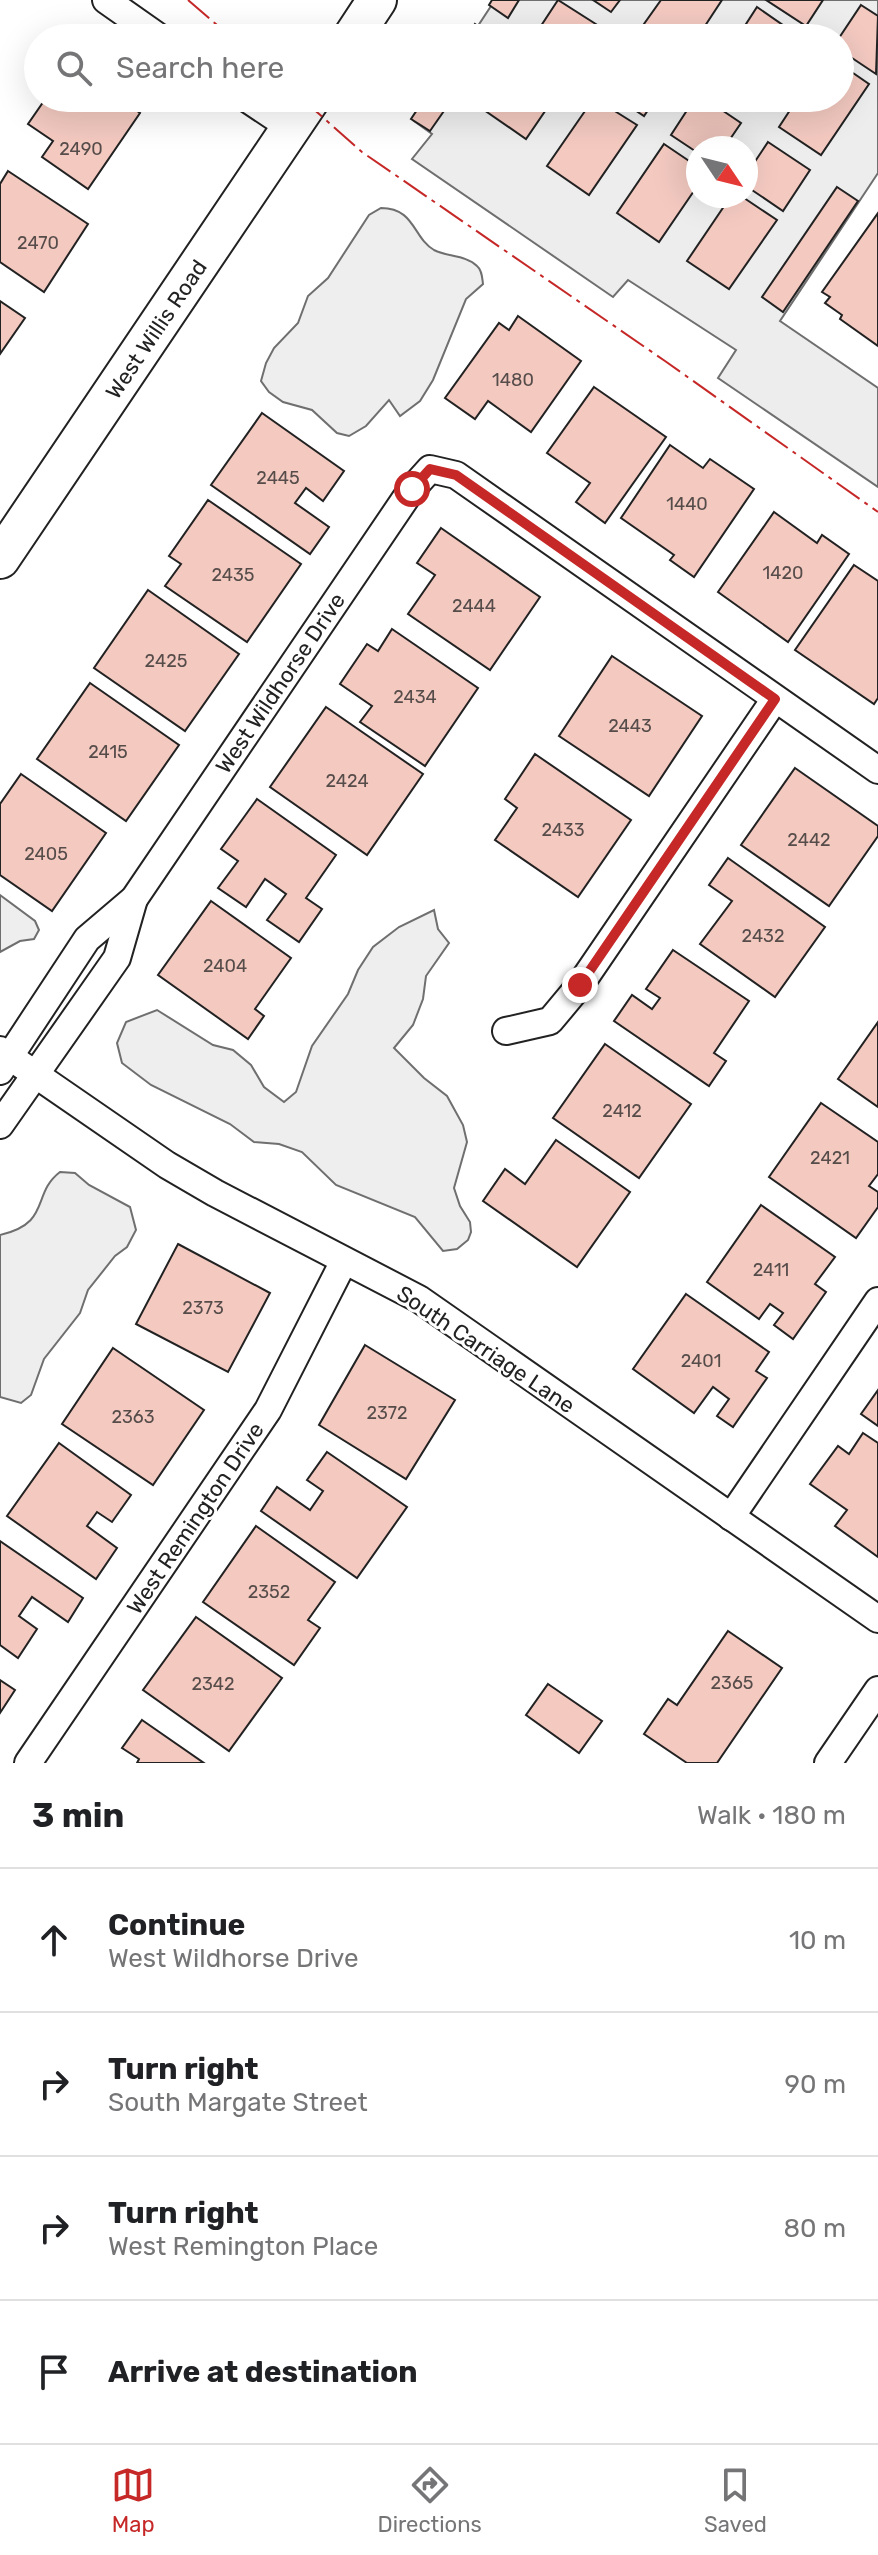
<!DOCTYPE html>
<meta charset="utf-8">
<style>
body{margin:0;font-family:Rubik,sans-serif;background:#f2f2f2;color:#202124}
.compass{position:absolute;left:686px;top:136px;width:72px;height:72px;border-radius:50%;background:#fff;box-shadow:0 8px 32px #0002;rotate:125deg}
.stop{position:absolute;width:24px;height:24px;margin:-18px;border:6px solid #c62828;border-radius:50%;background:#fff}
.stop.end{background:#c62828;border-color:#fff;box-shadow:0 2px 8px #0008}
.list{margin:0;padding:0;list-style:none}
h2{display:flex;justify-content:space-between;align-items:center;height:104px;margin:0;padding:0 32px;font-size:34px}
h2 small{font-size:26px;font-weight:400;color:#757577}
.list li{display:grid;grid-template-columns:52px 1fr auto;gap:24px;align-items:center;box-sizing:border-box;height:144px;padding:0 32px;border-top:2px solid #e0e0e0}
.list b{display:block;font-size:30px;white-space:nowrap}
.list p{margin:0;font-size:26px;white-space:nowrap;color:#757577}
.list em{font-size:26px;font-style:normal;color:#757577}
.icon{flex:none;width:44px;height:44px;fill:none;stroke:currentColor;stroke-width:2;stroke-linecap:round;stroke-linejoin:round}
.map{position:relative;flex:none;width:878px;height:1763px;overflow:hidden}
.search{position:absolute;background:#fff;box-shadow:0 8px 32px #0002;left:24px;right:24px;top:24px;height:88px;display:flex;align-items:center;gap:20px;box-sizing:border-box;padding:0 28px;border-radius:44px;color:#757577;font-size:30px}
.sheet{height:680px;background:#fff}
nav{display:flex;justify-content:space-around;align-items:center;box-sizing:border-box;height:112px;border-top:2px solid #e0e0e0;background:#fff;font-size:22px;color:#757577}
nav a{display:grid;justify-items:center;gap:4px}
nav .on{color:#c62828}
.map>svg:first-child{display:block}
.green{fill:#eee;stroke:#6f6f6f;stroke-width:2}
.parking{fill:#ededed;stroke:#6f6f6f;stroke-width:2;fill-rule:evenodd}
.building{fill:#f3c9c0;stroke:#222;stroke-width:2}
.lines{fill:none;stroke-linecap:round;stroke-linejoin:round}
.street-casing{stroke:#222;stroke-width:30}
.secondary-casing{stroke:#222;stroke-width:42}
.street{stroke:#fff;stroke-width:26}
.secondary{stroke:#fff;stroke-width:38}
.power{stroke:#c62828;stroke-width:2;stroke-dasharray:28 6 4 6;stroke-linecap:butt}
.route{stroke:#c62828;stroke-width:10}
.labels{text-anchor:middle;stroke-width:6;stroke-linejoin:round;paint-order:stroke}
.number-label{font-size:18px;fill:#564c4a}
.street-label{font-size:22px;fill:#222;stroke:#fff}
</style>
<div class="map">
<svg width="878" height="1763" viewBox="0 0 878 1763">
<rect width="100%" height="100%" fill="#fff"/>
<!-- green -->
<g class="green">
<path d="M381 208C415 208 413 238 434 250 447 257 466 255 477 266 482 270 482 277 483 284L466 299 433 380 420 401 400 416 389 400 366 426 349 436 337 433 312 410 283 402 269 392 261 381 266 363 274 348 298 323 308 296 328 278 369 215Z"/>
<path d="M0 895 35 921 39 930 34 939 20 941 0 952Z"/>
<path d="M434 910 438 929 449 943 426 976 423 999 413 1025 394 1048 424 1078 447 1096 463 1125 467 1142 454 1188 460 1206 470 1222 471 1232 468 1240 457 1249 443 1251 415 1217 336 1185 302 1152 279 1144 254 1142 230 1124 151 1085 122 1063 117 1043 126 1022 157 1010 213 1045 233 1050 251 1065 264 1087 284 1102 296 1092 312 1046 348 994 358 970 373 947 399 927Z"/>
<path d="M60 1172 75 1173 89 1185 130 1207 136 1230 127 1247 115 1256 88 1290 80 1313 44 1359 31 1395 21 1403 0 1397V1235C52 1223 31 1194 60 1172Z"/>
</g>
<!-- parking -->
<path class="parking" d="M495 0H878V173L780 321 878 388V487L718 378 736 350 628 280 613 297 412 159 432 134 414 121 430 98H840V38H470ZM698 148H746V196H698Z"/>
<!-- building -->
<g class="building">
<path d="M492 0H519L508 18 489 5Z"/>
<path d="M558 0 602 28 595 38H533Z"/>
<path d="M593 0H620L611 12Z"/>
<path d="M661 0H722L697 38H649L639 31Z"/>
<path d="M766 0H823L806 26Z"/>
<path d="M861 5 878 16 876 74 840 50 839 38Z"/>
<path d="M757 7 800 37 799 38H737Z"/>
<path d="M475 24 495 37 494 38H466Z"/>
<path d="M840 64 869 84 821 155 779 127 798 98H840Z"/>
<path d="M46 98H119L140 113 88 189 42 157 53 141 28 124Z"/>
<path d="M425 98H453L430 131 411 119Z"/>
<path d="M492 98H554L526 139 484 110Z"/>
<path d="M594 98 637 125 589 195 547 166Z"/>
<path d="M617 98H656L644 116Z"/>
<path d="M695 98H704L741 123 724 148H698V153L671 135Z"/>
<path d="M737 98H758L751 108Z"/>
<path d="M768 142 810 170 783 211 746 186V175Z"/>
<path d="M664 144 698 167V185L659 242 617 213Z"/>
<path d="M8 171 88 224 44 292 0 262V184Z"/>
<path d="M837 187 858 201 783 312 762 297Z"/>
<path d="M731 196H741L777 220 729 289 687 261Z"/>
<path d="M878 213V346L840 319 842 315 825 303 830 297 822 292Z"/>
<path d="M0 301 25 318 0 354Z"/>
<path d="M518 316 581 361 531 432 488 401 475 419 445 398 499 323 509 330Z"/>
<path d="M594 387 666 437 605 523 576 502 590 483 547 453Z"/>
<path d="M262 413 344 471 323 501 306 488 295 503 329 527 310 554 211 485Z"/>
<path d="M670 445 703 468 710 459 754 489 694 577 670 560 674 555 621 518Z"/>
<path d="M208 500 301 564 247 642 165 586 181 564 169 556Z"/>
<path d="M774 512 817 543 822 535 849 554 788 642 718 592Z"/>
<path d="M441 528 540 597 490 670 408 614 435 575 417 563Z"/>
<path d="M854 565 878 581V698L874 704 795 650Z"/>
<path d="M148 590 239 654 185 731 94 668Z"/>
<path d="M392 629 478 688 425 766 360 722 372 706 340 684 367 644 378 651Z"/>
<path d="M612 656 702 716 649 796 559 736Z"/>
<path d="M90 683 179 745 126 821 37 759Z"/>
<path d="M326 707 423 774 367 855 270 787Z"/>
<path d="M535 754 631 820 578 897 495 840 517 808 505 799Z"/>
<path d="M795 768 878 826V836L829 906 741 845Z"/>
<path d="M21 774 106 833 52 911 0 875V804Z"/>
<path d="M257 799 336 855 306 898 322 909 299 942 267 920 286 894 265 879 246 907 218 888 238 861 221 849Z"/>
<path d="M728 858 825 927 775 997 700 944 732 901 709 885Z"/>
<path d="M211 901 291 958 255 1009 264 1016 248 1039 158 975Z"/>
<path d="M673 950 749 1001 714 1053 726 1061 709 1086 614 1021 632 995 652 1009 660 998 646 989Z"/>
<path d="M878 1022V1107L838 1079Z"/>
<path d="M605 1044 691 1104 639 1178 553 1118Z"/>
<path d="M821 1103 878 1142V1174L869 1186 878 1192V1207L856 1238 769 1177Z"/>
<path d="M556 1140 630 1192 577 1267 483 1201 505 1169 525 1184Z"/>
<path d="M761 1205 835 1257 815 1284 826 1292 793 1339 774 1325 783 1313 770 1304 759 1319 707 1282Z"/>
<path d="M178 1244 270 1293 228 1372 136 1324Z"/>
<path d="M686 1294 769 1352 756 1371 767 1378 733 1427 717 1416 729 1399 713 1387 694 1413 633 1369Z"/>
<path d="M365 1345 455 1400 406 1479 319 1425Z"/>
<path d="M113 1348 204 1410 153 1485 62 1424Z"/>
<path d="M878 1390V1426L861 1414Z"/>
<path d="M863 1433 878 1443V1557L835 1526 847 1510 810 1484 838 1446 849 1454Z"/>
<path d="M59 1443 131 1495 112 1522 97 1512 87 1526 117 1548 96 1579 7 1516Z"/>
<path d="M327 1452 407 1507 357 1578 261 1511 277 1487 310 1510 323 1491 307 1480Z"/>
<path d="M256 1526 335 1582 308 1620 320 1628 294 1665 203 1602Z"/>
<path d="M0 1541 83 1598 68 1622 32 1597 19 1616 37 1629 18 1658 0 1645Z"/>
<path d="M196 1617 282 1678 229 1751 143 1690Z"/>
<path d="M728 1631 782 1668 717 1763H687L644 1734 668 1699 677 1705Z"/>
<path d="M0 1680 15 1690 0 1713Z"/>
<path d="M548 1684 602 1721 579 1753 526 1715Z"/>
<path d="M142 1720 204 1763H137L139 1759 122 1748Z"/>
</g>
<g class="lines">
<!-- street casing -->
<g class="street-casing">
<g id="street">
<path d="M106 0 160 38"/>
<path d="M246 98 291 128"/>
<path d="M506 1031 550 1021 580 985 775 699"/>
<path d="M0 1050 167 1165 215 1193 419 1299 878 1619"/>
<path d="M0 1071 87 939 134 899 412 489 430 469 456 475 878 770"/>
<path d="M0 1125 117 958 134 899"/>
<path d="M731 1517 878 1301"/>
<path d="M28 1763 268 1410 344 1261"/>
<path d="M828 1763 878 1690"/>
</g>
</g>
<!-- secondary casing -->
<g class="secondary-casing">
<g id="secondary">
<path d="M352 38 377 0"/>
<path d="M0 559 311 98"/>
</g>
</g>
<!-- street -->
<use href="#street" class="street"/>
<!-- secondary -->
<use href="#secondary" class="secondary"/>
<!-- power -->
<g class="power">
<path d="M188 0 232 38"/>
<path d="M301 98 362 152 665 361 878 512"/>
</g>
</g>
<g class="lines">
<!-- route -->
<path class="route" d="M412 489 430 469 456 475 775 699 580 985"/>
</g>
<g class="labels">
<!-- number labels -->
<g class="number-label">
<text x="81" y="155">2490</text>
<text x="38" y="249">2470</text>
<text x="513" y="386">1480</text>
<text x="278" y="484">2445</text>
<text x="687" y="510">1440</text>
<text x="783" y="579">1420</text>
<text x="233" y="581">2435</text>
<text x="474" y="612">2444</text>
<text x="166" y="667">2425</text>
<text x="415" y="703">2434</text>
<text x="630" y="732">2443</text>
<text x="108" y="758">2415</text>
<text x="347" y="787">2424</text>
<text x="563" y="836">2433</text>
<text x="809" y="846">2442</text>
<text x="46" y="860">2405</text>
<text x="763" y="942">2432</text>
<text x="225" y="972">2404</text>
<text x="622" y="1117">2412</text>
<text x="830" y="1164">2421</text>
<text x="771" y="1276">2411</text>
<text x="203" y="1314">2373</text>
<text x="701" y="1367">2401</text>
<text x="387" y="1419">2372</text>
<text x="133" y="1423">2363</text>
<text x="269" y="1598">2352</text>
<text x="732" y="1689">2365</text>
<text x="213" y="1690">2342</text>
</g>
<!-- street labels -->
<g class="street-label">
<text transform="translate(156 329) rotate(-56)" y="8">West Willis Road</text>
<text transform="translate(280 683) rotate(-56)" y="8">West Wildhorse Drive</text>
<text transform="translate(486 1349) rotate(34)" y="8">South Carriage Lane</text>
<text transform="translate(195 1518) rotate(-56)" y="8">West Remington Drive</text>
</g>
</g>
</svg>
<svg class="compass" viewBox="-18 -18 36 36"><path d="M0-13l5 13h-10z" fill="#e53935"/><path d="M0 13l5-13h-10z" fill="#757577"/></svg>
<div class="stop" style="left:412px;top:489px"></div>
<div class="stop end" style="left:580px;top:985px"></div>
<div class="search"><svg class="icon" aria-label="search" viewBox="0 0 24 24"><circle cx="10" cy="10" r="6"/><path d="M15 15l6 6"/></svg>Search here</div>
</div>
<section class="sheet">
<h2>3 min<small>Walk · 180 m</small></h2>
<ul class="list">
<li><svg class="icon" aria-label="ahead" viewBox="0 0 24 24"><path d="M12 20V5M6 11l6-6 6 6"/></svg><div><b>Continue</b><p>West Wildhorse Drive</p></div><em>10 m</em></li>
<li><svg class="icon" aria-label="right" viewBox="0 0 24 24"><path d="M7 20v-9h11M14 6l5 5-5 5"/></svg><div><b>Turn right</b><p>South Margate Street</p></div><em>90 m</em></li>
<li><svg class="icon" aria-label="right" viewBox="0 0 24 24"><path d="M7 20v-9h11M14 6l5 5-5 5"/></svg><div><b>Turn right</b><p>West Remington Place</p></div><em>80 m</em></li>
<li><svg class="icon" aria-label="arrive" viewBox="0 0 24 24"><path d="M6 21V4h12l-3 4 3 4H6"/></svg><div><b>Arrive at destination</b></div></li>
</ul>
</section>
<nav>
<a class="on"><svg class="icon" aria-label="map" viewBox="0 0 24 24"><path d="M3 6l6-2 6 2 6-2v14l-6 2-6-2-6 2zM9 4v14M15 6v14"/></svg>Map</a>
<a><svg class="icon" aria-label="directions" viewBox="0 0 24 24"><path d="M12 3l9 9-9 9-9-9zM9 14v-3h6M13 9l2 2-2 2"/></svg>Directions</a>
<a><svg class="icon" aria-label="saved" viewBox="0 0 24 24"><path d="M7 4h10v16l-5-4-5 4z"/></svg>Saved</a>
</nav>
